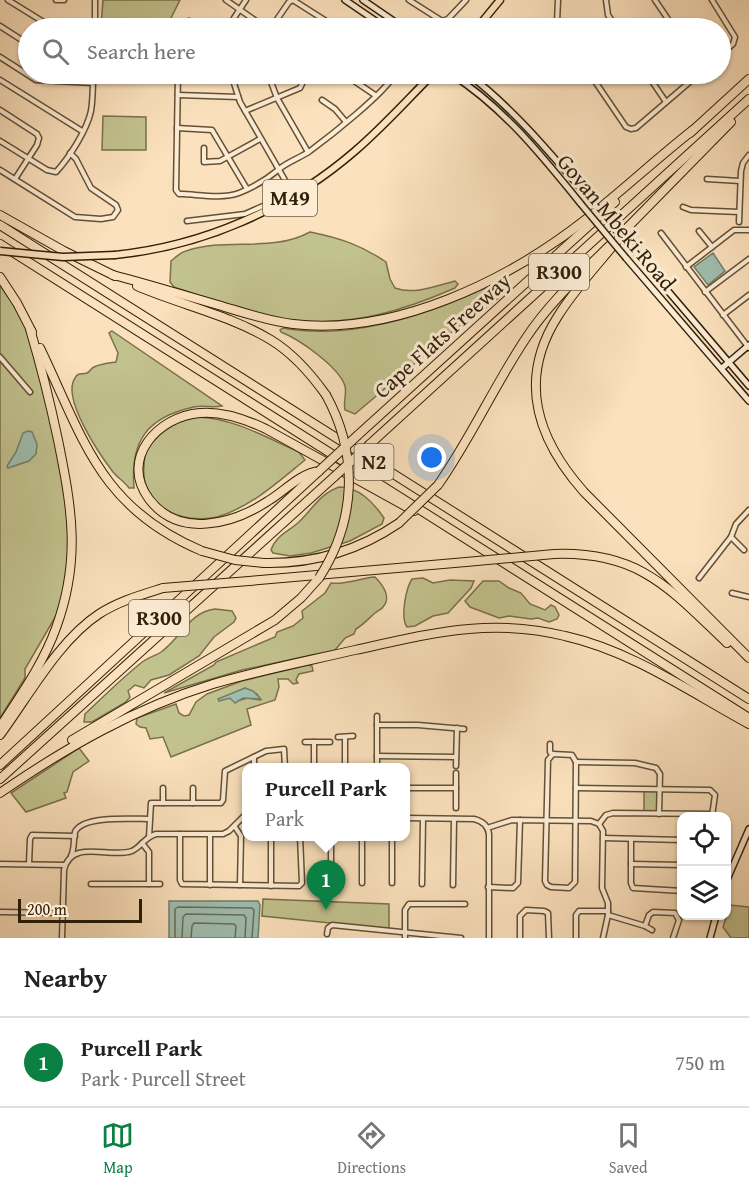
<!DOCTYPE html>
<meta charset="utf-8">
<style>
body{margin:0;font-family:"Gentium Book Plus",serif;background:#f2f2f2;color:#222}
.controls{position:absolute;right:18px;bottom:18px;display:grid;overflow:hidden;border-radius:12px;box-shadow:0 2px 4px #0004}
.controls button{width:54px;height:54px;display:grid;place-items:center;padding:0;border:0;border-bottom:2px solid #e0e0e0;background:#fff;color:#222;font:30px sans-serif}
.scale{position:absolute;left:18px;bottom:15px;width:124px;box-sizing:border-box;padding-left:6px;border:3px solid #311f08;border-top:0;font-size:16px;line-height:21px;white-space:nowrap;color:#311f08;-webkit-text-stroke:4px #fcecd4;paint-order:stroke}
.you{position:absolute;left:432px;top:458px;width:21px;height:21px;margin:-15px;border:4px solid #fff;border-radius:50%;background:#1a73e8;box-shadow:0 0 0 9px #1a73e833}
.badge{display:grid;place-items:center;width:39px;height:39px;border-radius:50%;background:#0b8043;color:#fff;font-size:20px;font-weight:700}
.pin{position:absolute;translate:-50% -50px;filter:drop-shadow(0 2px 3px #0008)}
.pin::after{content:'';position:absolute;top:32px;width:21px;height:18px;background:inherit;clip-path:polygon(0 0,100% 0,50% 100%)}
.popup{position:absolute;left:242px;top:763px;width:168px;height:78px;box-sizing:border-box;display:grid;place-content:center;border-radius:12px;background:#fff;filter:drop-shadow(0 2px 4px #0005);font-size:20px;white-space:nowrap;color:#767676}
.popup b{font-size:22px;color:#222}
.popup::after{content:'';position:absolute;left:50%;top:100%;margin-left:-12px;border:12px solid transparent;border-top-color:#fff}
.list{margin:0;padding:0;list-style:none}
h2{display:flex;justify-content:space-between;align-items:center;height:78px;margin:0;padding:0 24px;font-size:26px}
h2 small{font-size:20px;font-weight:400;color:#767676}
.list li{display:grid;grid-template-columns:39px 1fr auto;gap:18px;align-items:center;box-sizing:border-box;height:90px;padding:0 24px;border-top:2px solid #e0e0e0}
.list b{display:block;font-size:22px;white-space:nowrap}
.list p{margin:0;font-size:20px;white-space:nowrap;color:#767676}
.list em{font-size:20px;font-style:normal;color:#767676}
.icon{flex:none;width:33px;height:33px;fill:none;stroke:currentColor;stroke-width:2;stroke-linecap:round;stroke-linejoin:round}
.map{position:relative;flex:none;width:749px;height:938px;overflow:hidden}
.search{position:absolute;background:#fff;box-shadow:0 2px 4px #0004;left:18px;right:18px;top:18px;height:66px;display:flex;align-items:center;gap:15px;box-sizing:border-box;padding:0 21px;border-radius:33px;color:#767676;font-size:22px}
.sheet{height:168px;background:#fff}
nav{display:flex;justify-content:space-around;align-items:center;box-sizing:border-box;height:84px;border-top:2px solid #e0e0e0;background:#fff;font-size:16px;color:#767676}
nav a{display:grid;justify-items:center;gap:3px}
nav .on{color:#0b8043}
.map>svg:first-child{display:block}
.green{fill:#c2c28e;stroke:#7a704b;stroke-width:1.5;fill-rule:evenodd}
.water{fill:#9fbeaf;stroke:#737e6c;stroke-width:1.5}
.lines{fill:none;stroke-linecap:round;stroke-linejoin:round}
.shore{stroke:#686e5c;stroke-width:1.5}
.street-casing{stroke:#645035;stroke-width:7}
.secondary-casing{stroke:#311f08;stroke-width:8}
.primary-casing{stroke:#311f08;stroke-width:9}
.highway-casing{stroke:#311f08;stroke-width:10}
.street{stroke:#fcecd4;stroke-width:4}
.secondary{stroke:#fcecd4;stroke-width:5}
.primary{stroke:#fbe1bd;stroke-width:6}
.highway{stroke:#fbe1bd;stroke-width:8}
.secondary-bridge-casing{stroke:#311f08;stroke-width:8;stroke-linecap:butt}
.primary-bridge-casing{stroke:#311f08;stroke-width:9;stroke-linecap:butt}
.highway-bridge-casing{stroke:#311f08;stroke-width:10;stroke-linecap:butt}
.secondary-bridge{stroke:#fcecd4;stroke-width:5}
.primary-bridge{stroke:#fbe1bd;stroke-width:6}
.highway-bridge{stroke:#fbe1bd;stroke-width:8}
.labels{text-anchor:middle;stroke-width:6;stroke-linejoin:round;paint-order:stroke}
.shield{fill:#fcecd4;stroke:#6e5c45;stroke-width:1.5}
.shield-label{font-size:21px;font-weight:bold;fill:#311f08}
.street-label{font-size:22px;fill:#311f08;stroke:#fcecd4}
</style>
<div class="map">
<svg width="749" height="938" viewBox="0 0 749 938">
<rect width="100%" height="100%" fill="#fbe1bd"/>
<filter id="stains"><feTurbulence type="fractalNoise" baseFrequency=".00333" numOctaves="4"/><feColorMatrix values="0 0 0 0 .2 0 0 0 0 .09 0 0 0 0 .02 0 0 0 .5 -.17"/></filter>
<radialGradient id="worn" r=".72"><stop offset=".6" stop-color="#630" stop-opacity="0"/><stop offset="1" stop-color="#630" stop-opacity=".3"/></radialGradient>
<!-- green -->
<g class="green">
<path d="M103 0H180L166 28H101Z"/>
<path d="M103 116 146 117V150H102Z"/>
<path d="M310 232C340 238 361 245 386 262L390 279 395 288C414 295 436 286 455 281L458 284 455 288C403 311 352 326 294 321 258 317 209 299 174 287L170 282 171 261C176 257 181 252 186 251 226 237 272 253 310 232Z"/>
<path d="M0 279 21 310 39 372 56 445 70 527 68 595 25 669V678L0 718Z"/>
<path d="M501 283 504 285 505 291 500 297 454 330 355 414 345 410C343 402 347 394 345 386 339 367 299 339 281 332L280 330 283 328C338 338 394 324 445 305 464 297 481 288 501 283Z"/>
<path d="M112 331 222 406C213 408 203 405 194 407 147 417 130 441 134 488H129C125 482 118 478 113 472 100 455 61 398 75 378 78 372 82 375 87 373 90 372 91 368 94 367 100 364 109 363 116 362L118 353 109 333Z"/>
<path d="M196 417C234 418 265 437 299 452L305 460C278 482 251 507 217 517 208 519 199 519 190 518 162 514 141 494 144 466 144 457 147 447 152 440 163 427 180 420 196 417Z"/>
<path d="M339 487C359 487 373 502 384 518L382 524 350 541 311 553 290 556 273 553 271 550C276 535 290 531 300 521 314 507 320 494 339 487Z"/>
<path d="M375 577C382 584 392 597 383 607 381 610 377 611 375 613 368 619 364 624 356 629L354 634 345 638 335 650 242 670 164 693 214 665 216 662 275 637 277 632 293 626 303 618 302 611 325 593 331 583C346 585 360 578 375 577Z"/>
<path d="M423 578 433 583 450 580 474 581 471 588 448 613 433 616 415 626 407 627C400 618 406 588 412 579Z"/>
<path d="M483 581H499L509 588 521 593 530 604 545 610 551 605 555 607 559 615 557 619 549 622 538 618 531 619 509 616 499 618 470 607 465 601Z"/>
<path d="M215 609 232 611 236 618 234 622 214 637 199 656 169 675 151 680 144 688 135 685 128 691 130 697 126 702 92 722H84L85 714C103 697 121 679 141 663 147 658 155 656 161 652 181 638 189 612 215 609Z"/>
<path d="M308 665 312 666 313 671 299 674 296 680 298 683 293 684 288 679H278L279 687 275 700 247 709 251 725 171 757 163 737 150 739 146 728 140 727 136 724 137 718 176 704 179 713 184 716 189 715 196 702 207 694 242 681ZM245 688 257 694 260 700 248 698 237 701 228 698 229 695Z"/>
<path d="M79 748 89 761 73 772 67 792 64 793 66 798 26 812 11 793Z"/>
<path d="M644 790 656 791 658 793V810L655 812H644Z"/>
<path d="M263 899 389 904V929L262 916Z"/>
<path d="M730 905 749 907V938H731L723 927Z"/>
</g>
<!-- water -->
<g class="water">
<path d="M713 253 725 271 708 285 694 267Z"/>
<path d="M28 431 32 432 37 444 36 454 29 461 8 468 7 466 16 452 23 433Z"/>
<path d="M245 688 253 691 261 699 243 698 235 703 230 698 219 701 218 699Z"/>
<path d="M169 901H258L260 905 258 938H169Z"/>
</g>
<g class="lines">
<!-- shore -->
<g class="shore">
<path d="M175 938V909L178 907 252 908 254 910 252 938"/>
<path d="M182 938 183 917 186 914 244 915 246 918 245 938"/>
<path d="M191 938 192 926 194 923 234 924 236 926 235 938"/>
</g>
<!-- street casing -->
<g class="street-casing">
<g id="street">
<path d="M8 0 50 26 56 28"/>
<path d="M56 0H64"/>
<path d="M226 0 266 28"/>
<path d="M409 0 442 21 448 19 466 0"/>
<path d="M558 0 557 22 561 28"/>
<path d="M606 0 608 15 617 28"/>
<path d="M655 0 674 28"/>
<path d="M712 0 735 37 733 44 720 55"/>
<path d="M189 21 193 26 202 28"/>
<path d="M0 26 28 44"/>
<path d="M95 28V0"/>
<path d="M231 28 234 18 246 0"/>
<path d="M271 28 289 2 293 0 337 28"/>
<path d="M0 57 36 80 93 83"/>
<path d="M178 74 176 190 179 194H184C201 195 223 199 239 193 254 187 266 180 278 170 287 162 300 158 310 151 329 137 385 93 395 74"/>
<path d="M231 74 240 102 286 182"/>
<path d="M268 74 277 98 308 152"/>
<path d="M344 74 375 95"/>
<path d="M590 74 626 127 631 129 636 128 699 74"/>
<path d="M647 74 666 102"/>
<path d="M0 80 82 131"/>
<path d="M178 95 238 97"/>
<path d="M322 100 335 109 346 122"/>
<path d="M0 110 37 134 39 138 37 145 15 179"/>
<path d="M245 111 300 88 304 80V74"/>
<path d="M177 128 212 130 247 189"/>
<path d="M0 141 47 170 56 172C69 158 87 130 91 111 93 99 93 86 93 74"/>
<path d="M204 148V162L220 161 260 139"/>
<path d="M0 170 75 217 101 219 113 217 118 210 116 205 91 188 76 159 70 153"/>
<path d="M707 179 740 181"/>
<path d="M683 207 691 210 739 212"/>
<path d="M187 221 245 214 281 198H287"/>
<path d="M739 222 741 171 743 163 749 155"/>
<path d="M699 231 712 247"/>
<path d="M661 233 749 348"/>
<path d="M686 267 734 230H749"/>
<path d="M705 292 749 259"/>
<path d="M723 315 749 295"/>
<path d="M0 357 30 392"/>
<path d="M744 550 731 537 736 524 749 510"/>
<path d="M699 578 731 537"/>
<path d="M732 593 749 597"/>
<path d="M377 725H418L464 729"/>
<path d="M338 737 353 736"/>
<path d="M305 742H330"/>
<path d="M550 744V752L552 754"/>
<path d="M553 754 572 755 576 762 575 882 569 888 551 887 547 885 545 881 548 760Z"/>
<path d="M377 756 456 757"/>
<path d="M576 762 635 763 656 768 660 774 659 814"/>
<path d="M456 766 457 728"/>
<path d="M254 768V757"/>
<path d="M314 768V742"/>
<path d="M345 768V737"/>
<path d="M377 768V716"/>
<path d="M193 788V803"/>
<path d="M406 788H456"/>
<path d="M576 788 710 790 715 795 712 816"/>
<path d="M163 803V788"/>
<path d="M456 808V773"/>
<path d="M406 818 474 819C482 821 488 825 489 834V938"/>
<path d="M599 824 606 815 613 813 713 814"/>
<path d="M235 827 241 836 240 885"/>
<path d="M487 828 512 820 591 821 599 824 603 831 602 888 608 903V915L603 938"/>
<path d="M180 834V880L182 884 299 886 302 883 300 836"/>
<path d="M149 837 151 803H221L223 800 225 771 266 751 284 749 285 768"/>
<path d="M603 838 682 840"/>
<path d="M631 839V883L633 888 682 891"/>
<path d="M142 843 149 852V884"/>
<path d="M71 856C75 848 73 840 75 832 82 815 134 819 149 819"/>
<path d="M0 864 65 865"/>
<path d="M29 864 30 839 32 835 75 836"/>
<path d="M631 864 682 865"/>
<path d="M323 882 340 883"/>
<path d="M331 882V836"/>
<path d="M362 883V836"/>
<path d="M392 883V836"/>
<path d="M91 884H160"/>
<path d="M422 884 423 819"/>
<path d="M210 885V835"/>
<path d="M453 885 454 819"/>
<path d="M271 886V836"/>
<path d="M488 887 513 888 518 883 520 820"/>
<path d="M0 912 63 913"/>
<path d="M608 915 645 926 649 915 653 912 675 913 679 920 673 938"/>
<path d="M645 926 652 930"/>
<path d="M327 934 328 928 332 925 461 938"/>
<path d="M62 938 64 870C71 838 110 859 132 851 141 847 145 837 156 834H223L229 831 246 814"/>
<path d="M405 938V910L409 904H465"/>
<path d="M520 938V916L526 910 544 911 548 913 549 938"/>
<path d="M576 938V915L579 911H608"/>
</g>
</g>
<!-- secondary casing -->
<g class="secondary-casing">
<g id="secondary">
<path d="M345 0 386 28"/>
<path d="M363 0 404 28"/>
<path d="M451 74C503 107 542 156 581 204"/>
<path d="M468 74C515 110 550 153 588 197"/>
<path d="M633 250 749 386"/>
<path d="M626 258 749 401"/>
<path d="M722 368 749 345"/>
<path d="M726 882 749 829"/>
<path d="M710 938 716 916"/>
</g>
</g>
<!-- primary casing -->
<g class="primary-casing">
<g id="primary">
<path d="M477 28 500 0"/>
<path d="M115 255C203 246 288 209 355 151 383 127 407 100 433 74"/>
</g>
</g>
<!-- highway casing -->
<g class="highway-casing">
<g id="highway">
<path d="M690 133 749 79"/>
<path d="M0 215 64 251 115 276"/>
<path d="M0 225 749 699"/>
<path d="M629 226C606 256 578 284 558 316 517 380 537 439 584 492L749 658"/>
<path d="M626 229 731 122"/>
<path d="M0 244 749 718"/>
<path d="M113 275C148 284 183 295 218 305 242 312 267 321 293 324 394 336 507 281 585 220 622 191 656 159 693 130"/>
<path d="M0 277 17 303 32 332"/>
<path d="M137 286C181 305 230 315 271 340 294 354 311 374 326 395"/>
<path d="M40 348C84 440 100 508 202 551"/>
<path d="M358 435 615 202"/>
<path d="M370 444 749 99"/>
<path d="M319 471C299 474 285 491 268 501 233 524 179 539 149 499 119 459 158 416 200 413 223 411 245 419 266 429L414 511"/>
<path d="M438 485C471 438 494 386 526 338 549 303 580 275 609 246"/>
<path d="M554 554C640 551 670 589 727 643"/>
<path d="M264 563C314 564 358 551 399 523"/>
<path d="M249 581 466 562"/>
<path d="M0 727C20 696 43 664 56 628 81 560 72 509 58 440 50 402 41 366 30 329"/>
<path d="M0 735C28 697 59 640 99 614 119 601 141 595 163 588"/>
<path d="M72 740 275 620 301 598 319 578"/>
<path d="M0 765 319 471"/>
<path d="M0 779 334 477"/>
<path d="M0 793C67 747 135 708 213 684 260 670 308 661 355 650 429 634 489 617 565 636 632 651 690 692 749 724"/>
</g>
</g>
<!-- street -->
<use href="#street" class="street"/>
<!-- secondary -->
<use href="#secondary" class="secondary"/>
<!-- primary -->
<use href="#primary" class="primary"/>
<!-- highway -->
<use href="#highway" class="highway"/>
<!-- secondary-bridge casing -->
<g class="secondary-bridge-casing">
<g id="secondary-bridge">
<path d="M588 197 633 250"/>
<path d="M581 204 626 258"/>
</g>
</g>
<!-- primary-bridge casing -->
<g class="primary-bridge-casing">
<path id="primary-bridge" d="M0 251 63 257 115 255"/>
</g>
<!-- highway-bridge casing -->
<g class="highway-bridge-casing">
<g id="highway-bridge">
<path d="M319 471 358 435"/>
<path d="M334 477 370 444"/>
<path d="M399 523 438 485"/>
<path d="M202 551 235 560 264 563"/>
<path d="M466 562 554 554"/>
<path d="M319 578C356 521 359 455 326 395"/>
<path d="M163 588 249 581"/>
</g>
</g>
<!-- secondary-bridge -->
<use href="#secondary-bridge" class="secondary-bridge"/>
<!-- primary-bridge -->
<use href="#primary-bridge" class="primary-bridge"/>
<!-- highway-bridge -->
<use href="#highway-bridge" class="highway-bridge"/>
</g>
<g class="labels">
<!-- shield labels -->
<g class="shield">
<rect x="263" y="180" width="54" height="36" rx="4.5"/>
<rect x="529" y="254" width="60" height="36" rx="4.5"/>
<rect x="354.5" y="444" width="39" height="36" rx="4.5"/>
<rect x="129" y="600" width="60" height="36" rx="4.5"/>
</g>
<g class="shield-label">
<text x="290" y="205">M49</text>
<text x="559" y="279">R300</text>
<text x="374" y="469">N2</text>
<text x="159" y="625">R300</text>
</g>
<!-- street labels -->
<g class="street-label">
<text transform="translate(617 222) rotate(50)" y="8">Govan Mbeki Road</text>
<text transform="translate(442 335) rotate(-42)" y="8">Cape Flats Freeway</text>
</g>
</g>
<rect width="100%" height="100%" filter="url(#stains)"/>
<rect width="100%" height="100%" fill="url(#worn)"/>
</svg>
<div class="controls">
<button><svg class="icon" aria-label="locate" viewBox="0 0 24 24"><circle cx="12" cy="12" r="6"/><path d="M12 2v4M12 18v4M2 12h4M18 12h4"/></svg></button>
<button><svg class="icon" aria-label="layers" viewBox="0 0 24 24"><path d="M12 4l9 5-9 5-9-5zM3 14l9 5 9-5"/></svg></button>
</div>
<div class="scale">200 m</div>
<div class="you"></div>
<div class="pin badge" style="left:326px;top:910px">1</div>
<div class="popup"><b>Purcell Park</b>Park</div>
<div class="search"><svg class="icon" aria-label="search" viewBox="0 0 24 24"><circle cx="10" cy="10" r="6"/><path d="M15 15l6 6"/></svg>Search here</div>
</div>
<section class="sheet">
<h2>Nearby<small></small></h2>
<ul class="list">
<li><span class="badge">1</span><div><b>Purcell Park</b><p>Park · Purcell Street</p></div><em>750 m</em></li>
</ul>
</section>
<nav>
<a class="on"><svg class="icon" aria-label="map" viewBox="0 0 24 24"><path d="M3 6l6-2 6 2 6-2v14l-6 2-6-2-6 2zM9 4v14M15 6v14"/></svg>Map</a>
<a><svg class="icon" aria-label="directions" viewBox="0 0 24 24"><path d="M12 3l9 9-9 9-9-9zM9 14v-3h6M13 9l2 2-2 2"/></svg>Directions</a>
<a><svg class="icon" aria-label="saved" viewBox="0 0 24 24"><path d="M7 4h10v16l-5-4-5 4z"/></svg>Saved</a>
</nav>
